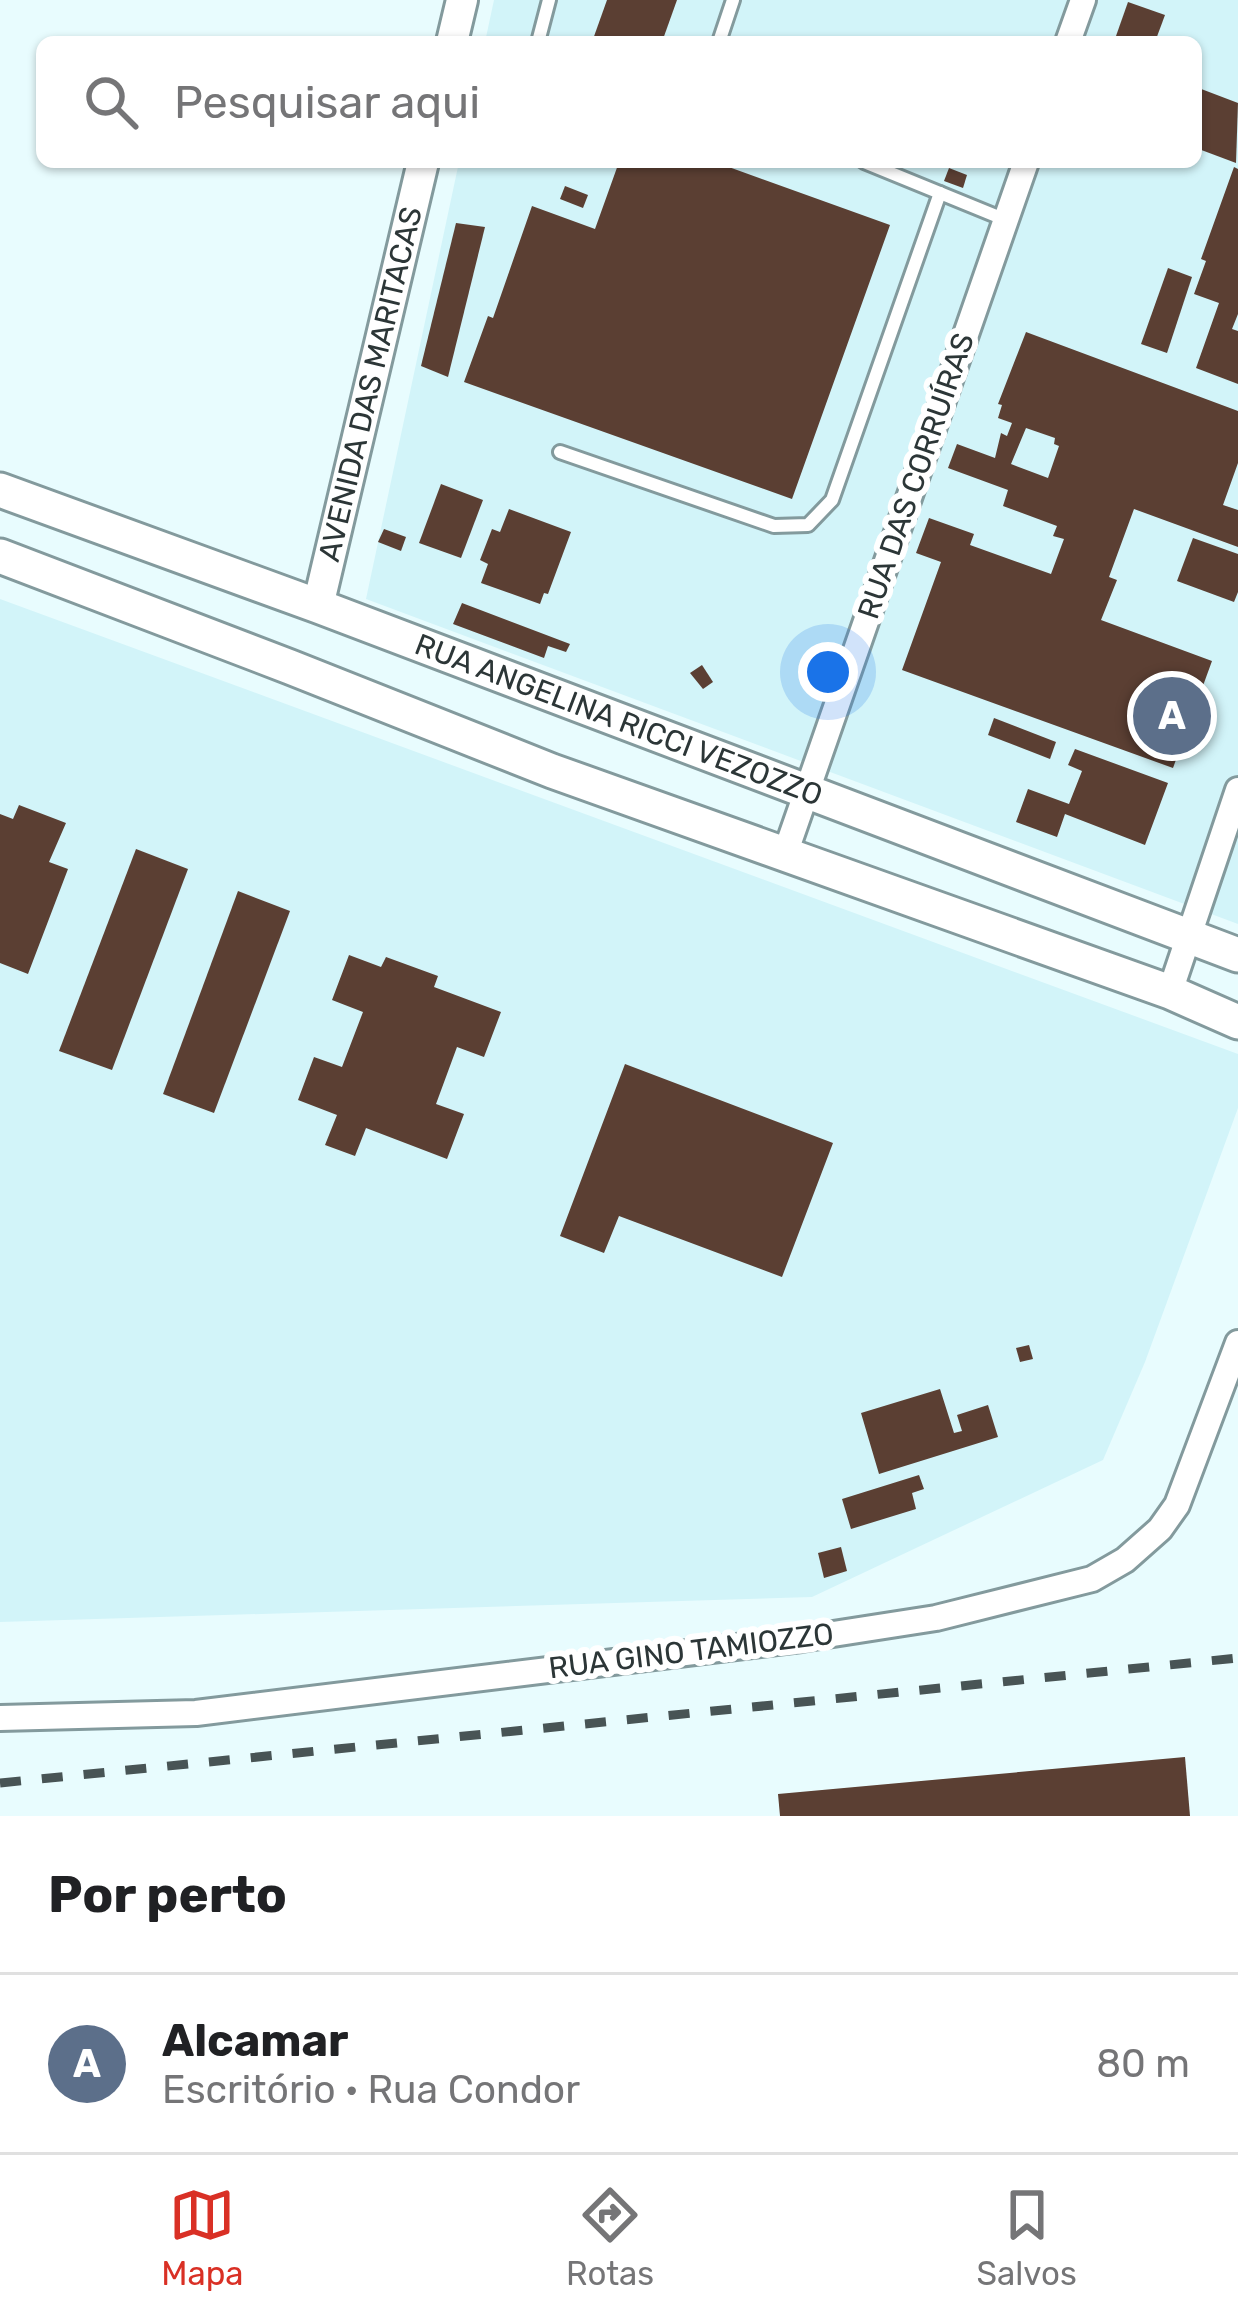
<!DOCTYPE html>
<html lang="pt">
<meta charset="utf-8">
<style>
body{margin:0;font-family:Rubik,sans-serif;background:#f6f6f6;color:#202124}
.you{position:absolute;left:828px;top:672px;width:42px;height:42px;margin:-30px;border:9px solid #fff;border-radius:50%;background:#1a73e8;box-shadow:0 0 0 18px #1a73e833}
.badge{display:grid;place-items:center;width:78px;height:78px;border-radius:50%;background:#d93025;color:#fff;font-size:39px;font-weight:700}
.pin{position:absolute;translate:-50% -50%;border:6px solid #fff;box-shadow:0 3px 12px #0006}
.list{margin:0;padding:0;list-style:none}
h2{display:flex;justify-content:space-between;align-items:center;height:156px;margin:0;padding:0 48px;font-size:51px}
h2 small{font-size:39px;font-weight:400;color:#757577}
.list li{display:grid;grid-template-columns:78px 1fr auto;gap:36px;align-items:center;box-sizing:border-box;height:180px;padding:0 48px;border-top:3px solid #e0e0e0}
.list b{display:block;font-size:45px;white-space:nowrap}
.list p{margin:0;font-size:39px;white-space:nowrap;color:#757577}
.list em{font-size:39px;font-style:normal;color:#757577}
.icon{flex:none;width:66px;height:66px;fill:none;stroke:currentColor;stroke-width:2;stroke-linecap:round;stroke-linejoin:round}
.map{position:relative;flex:none;width:1238px;height:1816px;overflow:hidden}
.search{position:absolute;background:#fff;box-shadow:0 3px 9px #0004;left:36px;right:36px;top:36px;height:132px;display:flex;align-items:center;gap:30px;box-sizing:border-box;padding:0 42px;border-radius:18px;color:#757577;font-size:45px}
.sheet{height:336px;background:#fff}
nav{display:flex;justify-content:space-around;align-items:center;box-sizing:border-box;height:168px;border-top:3px solid #e0e0e0;background:#fff;font-size:33px;color:#757577}
nav a{display:grid;justify-items:center;gap:6px}
nav .on{color:#d93025}
.map>svg:first-child{display:block}
.built{fill:#d2f4f9}
.building{fill:#5b3f33;fill-rule:evenodd}
.lines{fill:none;stroke-linecap:round;stroke-linejoin:round}
.service-casing{stroke:#839a9d;stroke-width:18}
.minor-casing{stroke:#839a9d;stroke-width:30}
.tertiary-casing{stroke:#839a9d;stroke-width:36}
.secondary-casing{stroke:#839a9d;stroke-width:39}
.service{stroke:#fff;stroke-width:12}
.minor{stroke:#fff;stroke-width:24}
.tertiary{stroke:#fff;stroke-width:30}
.secondary{stroke:#fff;stroke-width:33}
.rail{stroke:#485455;stroke-width:9;stroke-dasharray:21 21;stroke-linecap:butt}
.labels{text-anchor:middle;stroke-width:12;stroke-linejoin:round;paint-order:stroke}
.street-label{font-size:30px;fill:#2c3637;stroke:#fff}
</style>
<div class="map">
<svg width="1238" height="1816" viewBox="0 0 1238 1816">
<rect width="100%" height="100%" fill="#e8fcfe"/>
<!-- built -->
<g class="built">
<path d="M494 0H1238V924L366 599 459 162H1196V42H485Z"/>
<path d="M0 599 1238 1054V1108L1145 1362 1103 1460 812 1597 0 1622Z"/>
</g>
<!-- building -->
<g class="building">
<path d="M607 0H677L662 42H592Z"/>
<path d="M1128 2 1165 15 1155 42H1132L1116 36Z"/>
<path d="M1196 87 1238 103 1236 163 1196 148Z"/>
<path d="M619 162H715L890 225 792 499 464 382 488 316 493 318 532 206 595 229Z"/>
<path d="M1234 167 1238 169V314L1232 329 1238 331V384L1196 368 1219 303 1194 294 1206 261 1201 259Z"/>
<path d="M949 168 967 175 963 188 944 181Z"/>
<path d="M565 186 588 195 583 208 560 199Z"/>
<path d="M456 223 485 227 448 377 421 366Z"/>
<path d="M1168 268 1192 277 1167 353 1141 344Z"/>
<path d="M1026 332 1238 411V463L1223 505 1238 510V547L1134 509 1109 577 1117 580 1101 620 1212 661 1173 768 902 670 941 562 916 553 929 518 974 534 970 545 1051 574 1064 539 1053 536 1057 526 1003 506 1008 490 948 468 957 444 995 458 1001 433 1007 436 1012 423 998 418 1002 405 998 404ZM1026 428 1055 438 1054 444 1059 446 1048 478 1011 464Z"/>
<path d="M441 484 483 500 461 558 419 543Z"/>
<path d="M509 509 571 532 548 594 544 593 540 604 481 583 488 564 480 560 492 529 500 532Z"/>
<path d="M384 529 406 537 401 551 378 542Z"/>
<path d="M1193 538 1238 554V592L1234 602 1177 581Z"/>
<path d="M462 603 570 644 566 652 548 646 544 658 453 624Z"/>
<path d="M702 665 713 682 703 689 690 673Z"/>
<path d="M994 718 1056 742 1050 759 988 735Z"/>
<path d="M1075 749 1168 783 1145 845 1065 814 1057 837 1016 822 1028 789 1069 804 1082 771 1068 765Z"/>
<path d="M19 805 66 823 49 862 68 869 28 974 0 963V814L13 819Z"/>
<path d="M136 849 188 869 112 1070 59 1051Z"/>
<path d="M238 891 290 911 214 1113 163 1094Z"/>
<path d="M349 955 381 967 386 957 438 976 434 987 501 1012 484 1057 457 1047 436 1104 464 1114 447 1159 366 1128 355 1156 325 1145 337 1115 298 1100 314 1057 342 1067 363 1012 332 1000Z"/>
<path d="M625 1064 833 1143 782 1277 619 1216 604 1253 560 1236Z"/>
<path d="M1029 1345 1033 1359 1020 1362 1016 1348Z"/>
<path d="M940 1389 954 1433 962 1431 957 1415 988 1405 998 1437 879 1474 861 1413Z"/>
<path d="M919 1475 924 1489 912 1493 916 1509 851 1529 842 1499Z"/>
<path d="M841 1547 847 1571 824 1578 818 1553Z"/>
<path d="M1185 1757 1190 1816H780L778 1794Z"/>
</g>
<g class="lines">
<!-- service casing -->
<g class="service-casing">
<g id="service">
<path d="M538 42 549 0"/>
<path d="M719 42 733 0"/>
<path d="M864 162 1006 220"/>
<path d="M560 452 774 526 808 525 832 500 940 193"/>
</g>
</g>
<!-- minor casing -->
<g class="minor-casing">
<g id="minor">
<path d="M1068 42 1083 0"/>
<path d="M785 854 1026 162"/>
<path d="M1170 992 1238 790"/>
<path d="M0 1718 196 1713 801 1639 936 1618 1092 1579 1125 1560 1160 1529 1177 1505 1238 1343"/>
</g>
</g>
<!-- tertiary casing -->
<g class="tertiary-casing">
<g id="tertiary">
<path d="M452 42 462 0"/>
<path id="s1" d="M318 606 423 162"/>
</g>
</g>
<!-- secondary casing -->
<g class="secondary-casing">
<g id="secondary">
<path id="s2" d="M0 490 318 606 1238 955"/>
<path d="M0 556 290 667 552 771 1170 992 1238 1022"/>
</g>
</g>
<!-- service -->
<use href="#service" class="service"/>
<!-- minor -->
<use href="#minor" class="minor"/>
<!-- tertiary -->
<use href="#tertiary" class="tertiary"/>
<!-- secondary -->
<use href="#secondary" class="secondary"/>
<!-- rail -->
<path class="rail" d="M0 1783 1238 1658"/>
</g>
<g class="labels">
<!-- street labels -->
<g class="street-label">
<text dy="10" stroke="none"><textPath href="#s1" startOffset="228">AVENIDA DAS MARITACAS</textPath></text>
<text transform="translate(916 476) rotate(-71)" y="10">RUA DAS CORRUÍRAS</text>
<text dy="10" stroke="none"><textPath href="#s2" startOffset="660">RUA ANGELINA RICCI VEZOZZO</textPath></text>
<text transform="translate(691 1651) rotate(-7)" y="10">RUA GINO TAMIOZZO</text>
</g>
</g>
</svg>
<div class="you"></div>
<div class="pin badge" style="left:1172px;top:716px;background:#5c6f8a">A</div>
<div class="search"><svg class="icon" aria-label="search" viewBox="0 0 24 24"><circle cx="10" cy="10" r="6"/><path d="M15 15l6 6"/></svg>Pesquisar aqui</div>
</div>
<section class="sheet">
<h2>Por perto<small></small></h2>
<ul class="list">
<li><span class="badge" style="background:#5c6f8a">A</span><div><b>Alcamar</b><p>Escritório · Rua Condor</p></div><em>80 m</em></li>
</ul>
</section>
<nav>
<a class="on"><svg class="icon" aria-label="map" viewBox="0 0 24 24"><path d="M3 6l6-2 6 2 6-2v14l-6 2-6-2-6 2zM9 4v14M15 6v14"/></svg>Mapa</a>
<a><svg class="icon" aria-label="directions" viewBox="0 0 24 24"><path d="M12 3l9 9-9 9-9-9zM9 14v-3h6M13 9l2 2-2 2"/></svg>Rotas</a>
<a><svg class="icon" aria-label="saved" viewBox="0 0 24 24"><path d="M7 4h10v16l-5-4-5 4z"/></svg>Salvos</a>
</nav>
